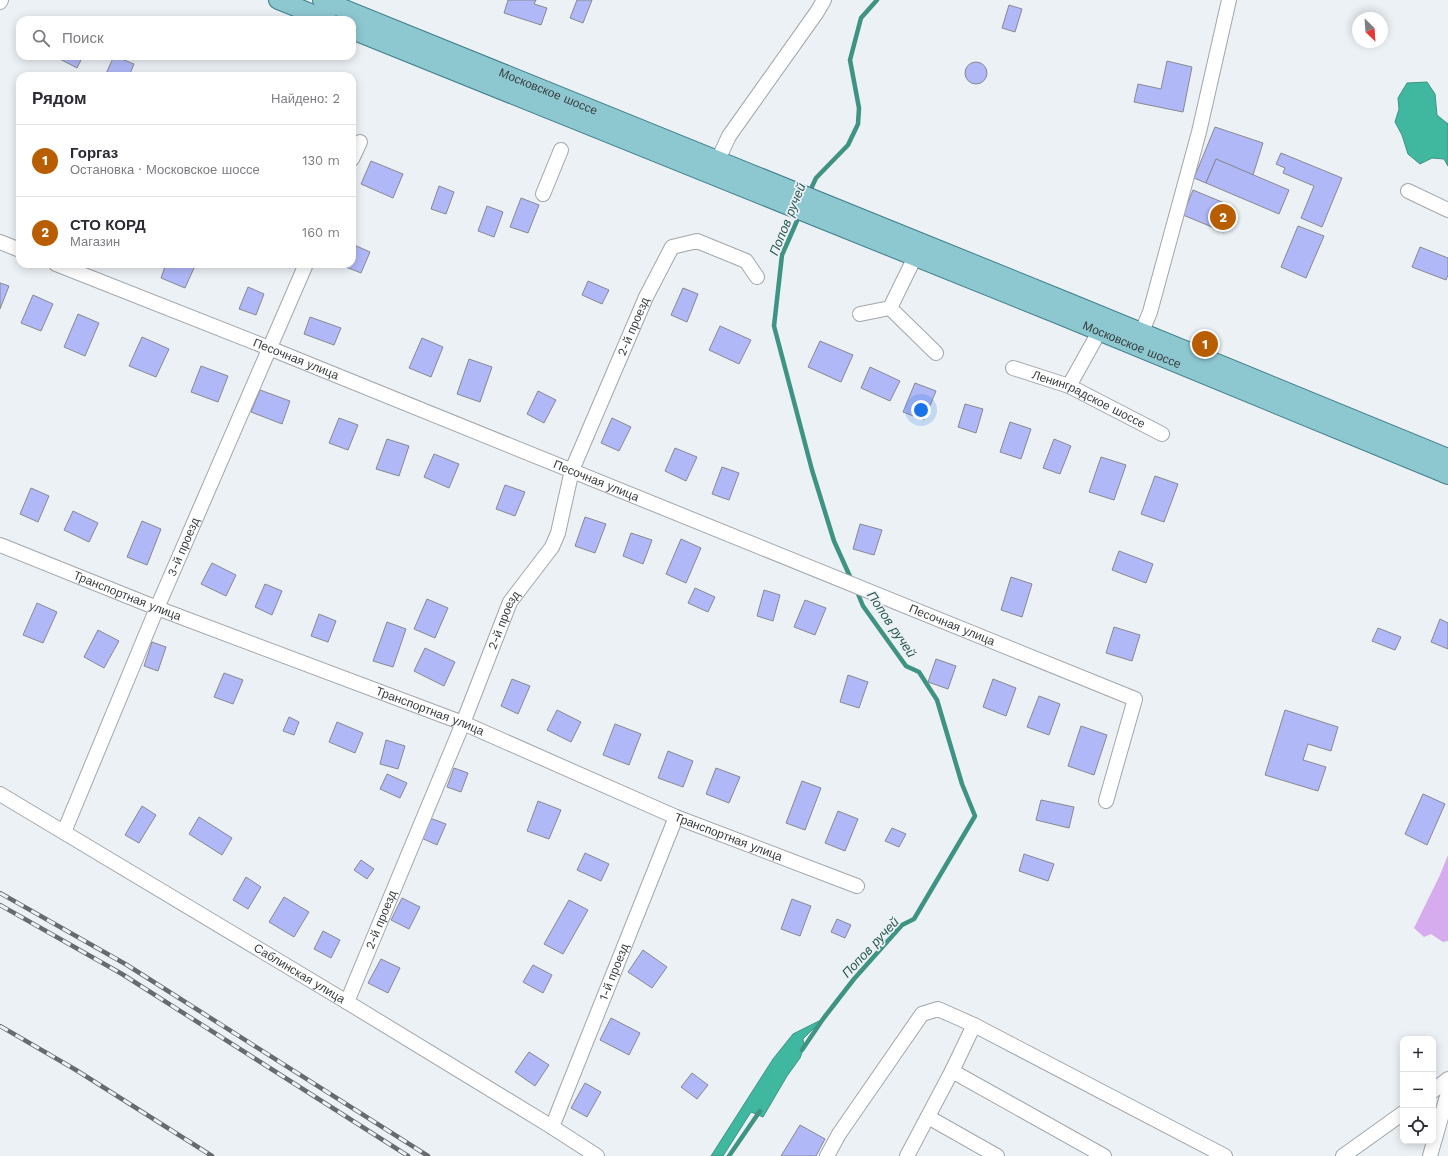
<!DOCTYPE html>
<html lang="ru">
<meta charset="utf-8">
<style>
body{margin:0;font-family:"Work Sans",sans-serif;background:#f7f7f7;color:#2b2b33}
.controls{position:absolute;right:12px;bottom:12px;display:grid;overflow:hidden;border-radius:8px;box-shadow:0 2px 10px #0003}
.controls button{width:36px;height:36px;display:grid;place-items:center;padding:0;border:0;border-bottom:1px solid #e1e1e2;background:#fff;color:#2b2b33;font:20px sans-serif}
.compass{position:absolute;left:1352px;top:12px;width:36px;height:36px;border-radius:50%;background:#fff;box-shadow:0 2px 10px #0003;rotate:155deg}
.you{position:absolute;left:921px;top:410px;width:14px;height:14px;margin:-10px;border:3px solid #fff;border-radius:50%;background:#1a73e8;box-shadow:0 0 0 6px #1a73e833}
.badge{display:grid;place-items:center;width:26px;height:26px;border-radius:50%;background:#b85d00;color:#fff;font-size:13px;font-weight:700}
.pin{position:absolute;translate:-50% -50%;border:2px solid #fff;box-shadow:0 1px 4px #0006}
.list{margin:0;padding:0;list-style:none}
h2{display:flex;justify-content:space-between;align-items:center;height:52px;margin:0;padding:0 16px;font-size:17px}
h2 small{font-size:13px;font-weight:400;color:#7c7c81}
.list li{display:grid;grid-template-columns:26px 1fr auto;gap:12px;align-items:center;box-sizing:border-box;height:72px;padding:0 16px;border-top:1px solid #e1e1e2}
.list b{display:block;font-size:15px;white-space:nowrap}
.list p{margin:0;font-size:13px;white-space:nowrap;color:#7c7c81}
.list em{font-size:13px;font-style:normal;color:#7c7c81}
.icon{flex:none;width:22px;height:22px;fill:none;stroke:currentColor;stroke-width:2;stroke-linecap:round;stroke-linejoin:round}
.map{position:relative;flex:none;width:1448px;height:1156px;overflow:hidden}
.search{position:absolute;background:#fff;box-shadow:0 2px 10px #0003;left:16px;top:16px;width:340px;height:44px;display:flex;align-items:center;gap:10px;box-sizing:border-box;padding:0 14px;border-radius:12px;color:#7c7c81;font-size:15px}
.panel{position:absolute;background:#fff;box-shadow:0 2px 10px #0003;left:16px;top:72px;width:340px;height:196px;border-radius:12px}
.map>svg:first-child{display:block}
.green{fill:#d6acee}
.water{fill:#40b89f;stroke:#3e9382}
.lines{fill:none;stroke-linecap:round;stroke-linejoin:round}
.stream{stroke:#3e9382;stroke-width:4.5}
.building{fill:#b0b8f7;stroke:#88898f}
.minor-casing{stroke:#a1a6ab;stroke-width:16}
.major-casing{stroke:#3e7e89;stroke-width:20}
.minor{stroke:#fff;stroke-width:14}
.major{stroke:#8dc7d0;stroke-width:18}
.rail-casing{stroke:#686b6e;stroke-width:4.5}
.rail{stroke:#ecf1f6;stroke-width:3;stroke-dasharray:9;stroke-linecap:butt}
.labels{text-anchor:middle;stroke-width:3.5;stroke-linejoin:round;paint-order:stroke}
.street-label{font-size:12px;fill:#393c3e;stroke:#ecf1f6}
.water-label{font-size:13px;font-style:italic;fill:#2a5b50;stroke:#ecf1f6}
</style>
<div class="map">
<svg width="1448" height="1156" viewBox="0 0 1448 1156">
<rect width="100%" height="100%" fill="#ecf1f6"/>
<!-- green -->
<path class="green" d="M1448 855V941L1443 942 1431 934 1424 937 1414 928 1440 875Z"/>
<!-- water -->
<g class="water">
<path d="M1427 82 1435 94 1437 115 1448 124V166L1444 159 1432 158 1420 164 1408 154 1402 135 1395 122 1399 109 1398 98 1407 83Z"/>
<path d="M823 1019 803 1039 804 1047 800 1058 787 1076 763 1117 751 1112 723 1156H711L773 1059 793 1034Z"/>
</g>
<g class="lines">
<!-- stream -->
<g class="stream">
<path d="M809 193 816 178 848 145 858 124 859 108 850 60 861 18 877 0"/>
<path d="M800 214 782 255 774 326 812 470 834 541 852 581"/>
<path d="M802 1050 823 1019 854 979 902 925 914 919 975 816 962 784 937 700 919 672 906 666 863 606 856 589"/>
<path d="M729 1156 760 1111"/>
</g>
</g>
<!-- building -->
<g class="building">
<path d="M508 0H536L534 4 547 8 541 25 504 13Z"/>
<path d="M577 0H592L583 23 570 18Z"/>
<path d="M1009 5 1022 9 1015 32 1002 28Z"/>
<path d="M56 56H83L77 68 56 57Z"/>
<path d="M114 56 134 64 129 76H105Z"/>
<path d="M1167 61 1192 67 1183 112 1134 102 1138 84 1161 89Z"/>
<circle cx="976" cy="73" r="11"/>
<path d="M1215 127 1263 143 1253 175 1216 159 1206 183 1194 178Z"/>
<path d="M1281 153 1342 178 1322 227 1301 218 1314 186 1283 173 1285 168 1276 164Z"/>
<path d="M1216 159 1289 190 1279 214 1206 183Z"/>
<path d="M371 161 403 174 393 198 361 184Z"/>
<path d="M439 186 454 192 446 214 431 209Z"/>
<path d="M1193 190 1234 207 1224 232 1183 215Z"/>
<path d="M521 198 539 205 528 233 510 227Z"/>
<path d="M487 206 503 212 494 237 478 231Z"/>
<path d="M1298 226 1324 236 1306 278 1281 267Z"/>
<path d="M352 244 370 252 361 273 338 264H352Z"/>
<path d="M1420 247 1448 258V275L1446 280 1412 267Z"/>
<path d="M166 264H185L194 268 185 288 161 278Z"/>
<path d="M588 281 609 290 602 304 582 295Z"/>
<path d="M0 283 9 286 0 309Z"/>
<path d="M248 287 264 294 256 315 239 309Z"/>
<path d="M683 288 698 294 687 322 671 315Z"/>
<path d="M33 295 53 304 41 331 21 323Z"/>
<path d="M78 314 99 323 85 356 64 347Z"/>
<path d="M310 317 341 328 334 345 304 334Z"/>
<path d="M720 326 751 340 739 364 709 350Z"/>
<path d="M142 337 169 349 156 377 129 366Z"/>
<path d="M422 338 443 347 431 377 409 368Z"/>
<path d="M820 341 853 355 841 382 808 367Z"/>
<path d="M469 359 492 367 480 402 457 394Z"/>
<path d="M201 366 228 376 218 402 191 392Z"/>
<path d="M870 367 900 381 890 401 861 388Z"/>
<path d="M915 383 936 391 924 420 903 412Z"/>
<path d="M260 390 290 401 282 424 251 412Z"/>
<path d="M538 391 556 400 544 423 527 414Z"/>
<path d="M965 404 983 409 976 433 958 427Z"/>
<path d="M339 418 358 425 348 450 329 443Z"/>
<path d="M612 418 631 427 619 451 601 443Z"/>
<path d="M1010 422 1031 429 1021 459 1000 452Z"/>
<path d="M387 439 409 446 399 476 376 469Z"/>
<path d="M1054 439 1071 446 1060 474 1043 468Z"/>
<path d="M675 448 697 457 686 481 665 471Z"/>
<path d="M434 454 459 464 449 488 424 477Z"/>
<path d="M1101 457 1126 465 1114 500 1089 492Z"/>
<path d="M722 467 739 473 729 500 712 494Z"/>
<path d="M1155 476 1178 484 1164 522 1141 514Z"/>
<path d="M505 485 525 492 515 516 496 509Z"/>
<path d="M31 488 49 496 38 522 20 514Z"/>
<path d="M73 511 98 523 89 542 64 530Z"/>
<path d="M585 517 606 524 595 553 575 546Z"/>
<path d="M142 521 161 529 147 565 127 557Z"/>
<path d="M860 524 882 530 874 555 853 549Z"/>
<path d="M631 533 652 540 643 564 623 556Z"/>
<path d="M681 539 701 548 686 583 666 574Z"/>
<path d="M1119 551 1153 564 1146 583 1112 570Z"/>
<path d="M212 563 236 575 226 596 201 584Z"/>
<path d="M1011 577 1032 584 1022 617 1001 610Z"/>
<path d="M265 584 282 591 272 615 255 607Z"/>
<path d="M695 588 715 597 708 612 688 603Z"/>
<path d="M764 590 780 595 773 621 757 616Z"/>
<path d="M427 599 448 608 435 638 414 629Z"/>
<path d="M805 600 826 608 815 635 794 627Z"/>
<path d="M37 603 57 612 43 643 23 635Z"/>
<path d="M319 614 336 621 328 642 311 636Z"/>
<path d="M1440 619 1448 623V649L1431 642Z"/>
<path d="M387 622 406 629 393 667 373 661Z"/>
<path d="M1114 627 1140 635 1132 661 1106 653Z"/>
<path d="M1378 628 1401 637 1395 650 1372 641Z"/>
<path d="M98 630 119 641 104 668 84 657Z"/>
<path d="M152 642 166 647 158 671 144 666Z"/>
<path d="M425 648 455 662 444 686 414 671Z"/>
<path d="M936 659 956 666 948 689 928 682Z"/>
<path d="M224 673 243 680 233 704 214 697Z"/>
<path d="M848 675 868 682 859 708 840 702Z"/>
<path d="M512 679 530 686 518 714 501 706Z"/>
<path d="M993 679 1016 688 1006 716 983 707Z"/>
<path d="M1039 696 1060 704 1049 735 1027 727Z"/>
<path d="M557 710 581 722 571 742 547 730Z"/>
<path d="M1285 710 1338 727 1331 751 1308 744 1303 760 1326 767 1318 791 1265 775Z"/>
<path d="M289 717 299 722 294 735 283 731Z"/>
<path d="M337 722 363 733 355 753 329 742Z"/>
<path d="M615 724 641 734 629 765 603 755Z"/>
<path d="M1081 726 1107 735 1094 775 1068 766Z"/>
<path d="M386 740 405 746 398 769 380 764Z"/>
<path d="M668 751 693 761 683 787 658 778Z"/>
<path d="M454 768 468 773 461 792 447 787Z"/>
<path d="M716 768 740 777 729 803 706 794Z"/>
<path d="M387 774 407 783 400 798 380 789Z"/>
<path d="M802 781 821 788 805 830 786 823Z"/>
<path d="M1423 794 1445 804 1427 845 1405 834Z"/>
<path d="M1041 800 1074 807 1069 828 1036 820Z"/>
<path d="M538 801 561 810 549 839 527 831Z"/>
<path d="M142 806 156 815 139 843 125 835Z"/>
<path d="M838 811 858 819 845 851 825 843Z"/>
<path d="M199 817 232 838 222 855 189 834Z"/>
<path d="M427 817 446 824 437 845 419 837Z"/>
<path d="M892 828 906 834 899 847 885 841Z"/>
<path d="M585 853 609 864 601 881 577 870Z"/>
<path d="M1024 854 1054 864 1048 881 1019 871Z"/>
<path d="M361 860 374 869 367 879 354 870Z"/>
<path d="M246 877 261 887 248 909 233 900Z"/>
<path d="M284 897 309 912 294 937 269 922Z"/>
<path d="M402 898 420 907 409 929 391 920Z"/>
<path d="M792 899 811 906 800 936 781 929Z"/>
<path d="M569 900 588 910 563 954 544 944Z"/>
<path d="M837 919 851 925 845 938 831 932Z"/>
<path d="M323 931 340 940 331 958 314 949Z"/>
<path d="M643 950 667 967 652 988 628 972Z"/>
<path d="M381 959 400 968 388 993 368 983Z"/>
<path d="M533 965 552 975 543 993 523 982Z"/>
<path d="M611 1018 640 1033 629 1055 600 1040Z"/>
<path d="M529 1052 549 1065 535 1086 515 1072Z"/>
<path d="M692 1073 708 1085 697 1099 681 1087Z"/>
<path d="M585 1083 601 1092 587 1117 571 1108Z"/>
<path d="M800 1125 825 1139 816 1156H781Z"/>
</g>
<g class="lines">
<!-- minor casing -->
<g class="minor-casing">
<g id="minor">
<path d="M0 2 1 0"/>
<path d="M352 159 360 142"/>
<path d="M718 160 729 136 817 12 824 0"/>
<path d="M1408 191 1448 210"/>
<path d="M543 194 561 150"/>
<path d="M0 242 20 250"/>
<path id="s1" d="M56 264 269 348 1135 699 1106 801"/>
<path d="M890 308 915 257"/>
<path d="M860 314 890 308 936 353"/>
<path d="M1138 341 1150 312 1199 132 1229 0"/>
<path id="s2" d="M1013 368 1069 386 1162 434"/>
<path d="M1069 386 1099 332"/>
<path id="s3" d="M0 545 157 608 463 723 676 817 857 886"/>
<path id="s4" d="M0 794 347 1002 552 1127 597 1156"/>
<path id="s5" d="M64 832 157 608 306 264"/>
<path id="s6" d="M347 1002 463 723 510 602 552 547 558 533 572 470 646 297 672 247 697 241 746 261 757 277"/>
<path d="M952 1071 974 1025"/>
<path d="M1433 1091 1448 1079"/>
<path d="M928 1117 997 1156"/>
<path id="s7" d="M552 1127 676 817"/>
<path d="M827 1156 839 1134 922 1014 938 1009 974 1025 1225 1156"/>
<path d="M907 1156 952 1071 1104 1156"/>
<path d="M1343 1156 1403 1113"/>
<path d="M1430 1156 1448 1093"/>
</g>
</g>
<!-- major casing -->
<g class="major-casing">
<g id="major">
<path d="M278 0 328 20"/>
<path id="s8" d="M322 0 1063 300 1448 458"/>
<path id="s9" d="M352 30 1057 314 1448 475"/>
</g>
</g>
<!-- minor -->
<use href="#minor" class="minor"/>
<!-- major -->
<use href="#major" class="major"/>
<!-- rail casing -->
<g class="rail-casing">
<g id="rail">
<path d="M0 893 127 965 428 1156"/>
<path d="M0 905 122 974 408 1156"/>
<path d="M0 1026 76 1070 212 1156"/>
</g>
</g>
<!-- rail -->
<use href="#rail" class="rail"/>
</g>
<g class="labels">
<!-- street labels -->
<g class="street-label">
<text dy="4" stroke="none"><textPath href="#s8" startOffset="244">Московское шоссе</textPath></text>
<text dy="4" stroke="none"><textPath href="#s6" startOffset="737">2-й проезд</textPath></text>
<text dy="4" stroke="none"><textPath href="#s9" startOffset="841">Московское шоссе</textPath></text>
<text dy="4" stroke="none"><textPath href="#s1" startOffset="258">Песочная улица</textPath></text>
<text dy="4" stroke="none"><textPath href="#s2" startOffset="82">Ленинградское шоссе</textPath></text>
<text dy="4" stroke="none"><textPath href="#s1" startOffset="582">Песочная улица</textPath></text>
<text dy="4" stroke="none"><textPath href="#s5" startOffset="309">3-й проезд</textPath></text>
<text dy="4" stroke="none"><textPath href="#s3" startOffset="137">Транспортная улица</textPath></text>
<text dy="4" stroke="none"><textPath href="#s6" startOffset="413">2-й проезд</textPath></text>
<text dy="4" stroke="none"><textPath href="#s1" startOffset="966">Песочная улица</textPath></text>
<text dy="4" stroke="none"><textPath href="#s3" startOffset="461">Транспортная улица</textPath></text>
<text dy="4" stroke="none"><textPath href="#s3" startOffset="785">Транспортная улица</textPath></text>
<text dy="4" stroke="none"><textPath href="#s6" startOffset="89">2-й проезд</textPath></text>
<text dy="4" stroke="none"><textPath href="#s7" startOffset="167">1-й проезд</textPath></text>
<text dy="4" stroke="none"><textPath href="#s4" startOffset="349">Саблинская улица</textPath></text>
</g>
<!-- water labels -->
<g class="water-label">
<text transform="translate(787 219) rotate(-68)" y="5">Попов ручей</text>
<text transform="translate(892 624) rotate(56)" y="5">Попов ручей</text>
<text transform="translate(870 947) rotate(-47)" y="5">Попов ручей</text>
</g>
</g>
</svg>
<div class="controls">
<button>+</button>
<button>−</button>
<button><svg class="icon" aria-label="locate" viewBox="0 0 24 24"><circle cx="12" cy="12" r="6"/><path d="M12 2v4M12 18v4M2 12h4M18 12h4"/></svg></button>
</div>
<svg class="compass" viewBox="-18 -18 36 36"><path d="M0-13l5 13h-10z" fill="#e53935"/><path d="M0 13l5-13h-10z" fill="#7c7c81"/></svg>
<div class="you"></div>
<div class="pin badge" style="left:1205px;top:344px">1</div>
<div class="pin badge" style="left:1223px;top:217px">2</div>
<div class="search"><svg class="icon" aria-label="search" viewBox="0 0 24 24"><circle cx="10" cy="10" r="6"/><path d="M15 15l6 6"/></svg>Поиск</div>
<section class="panel">
<h2>Рядом<small>Найдено: 2</small></h2>
<ul class="list">
<li><span class="badge">1</span><div><b>Горгаз</b><p>Остановка · Московское шоссе</p></div><em>130 m</em></li>
<li><span class="badge">2</span><div><b>СТО КОРД</b><p>Магазин</p></div><em>160 m</em></li>
</ul>
</section>
</div>
